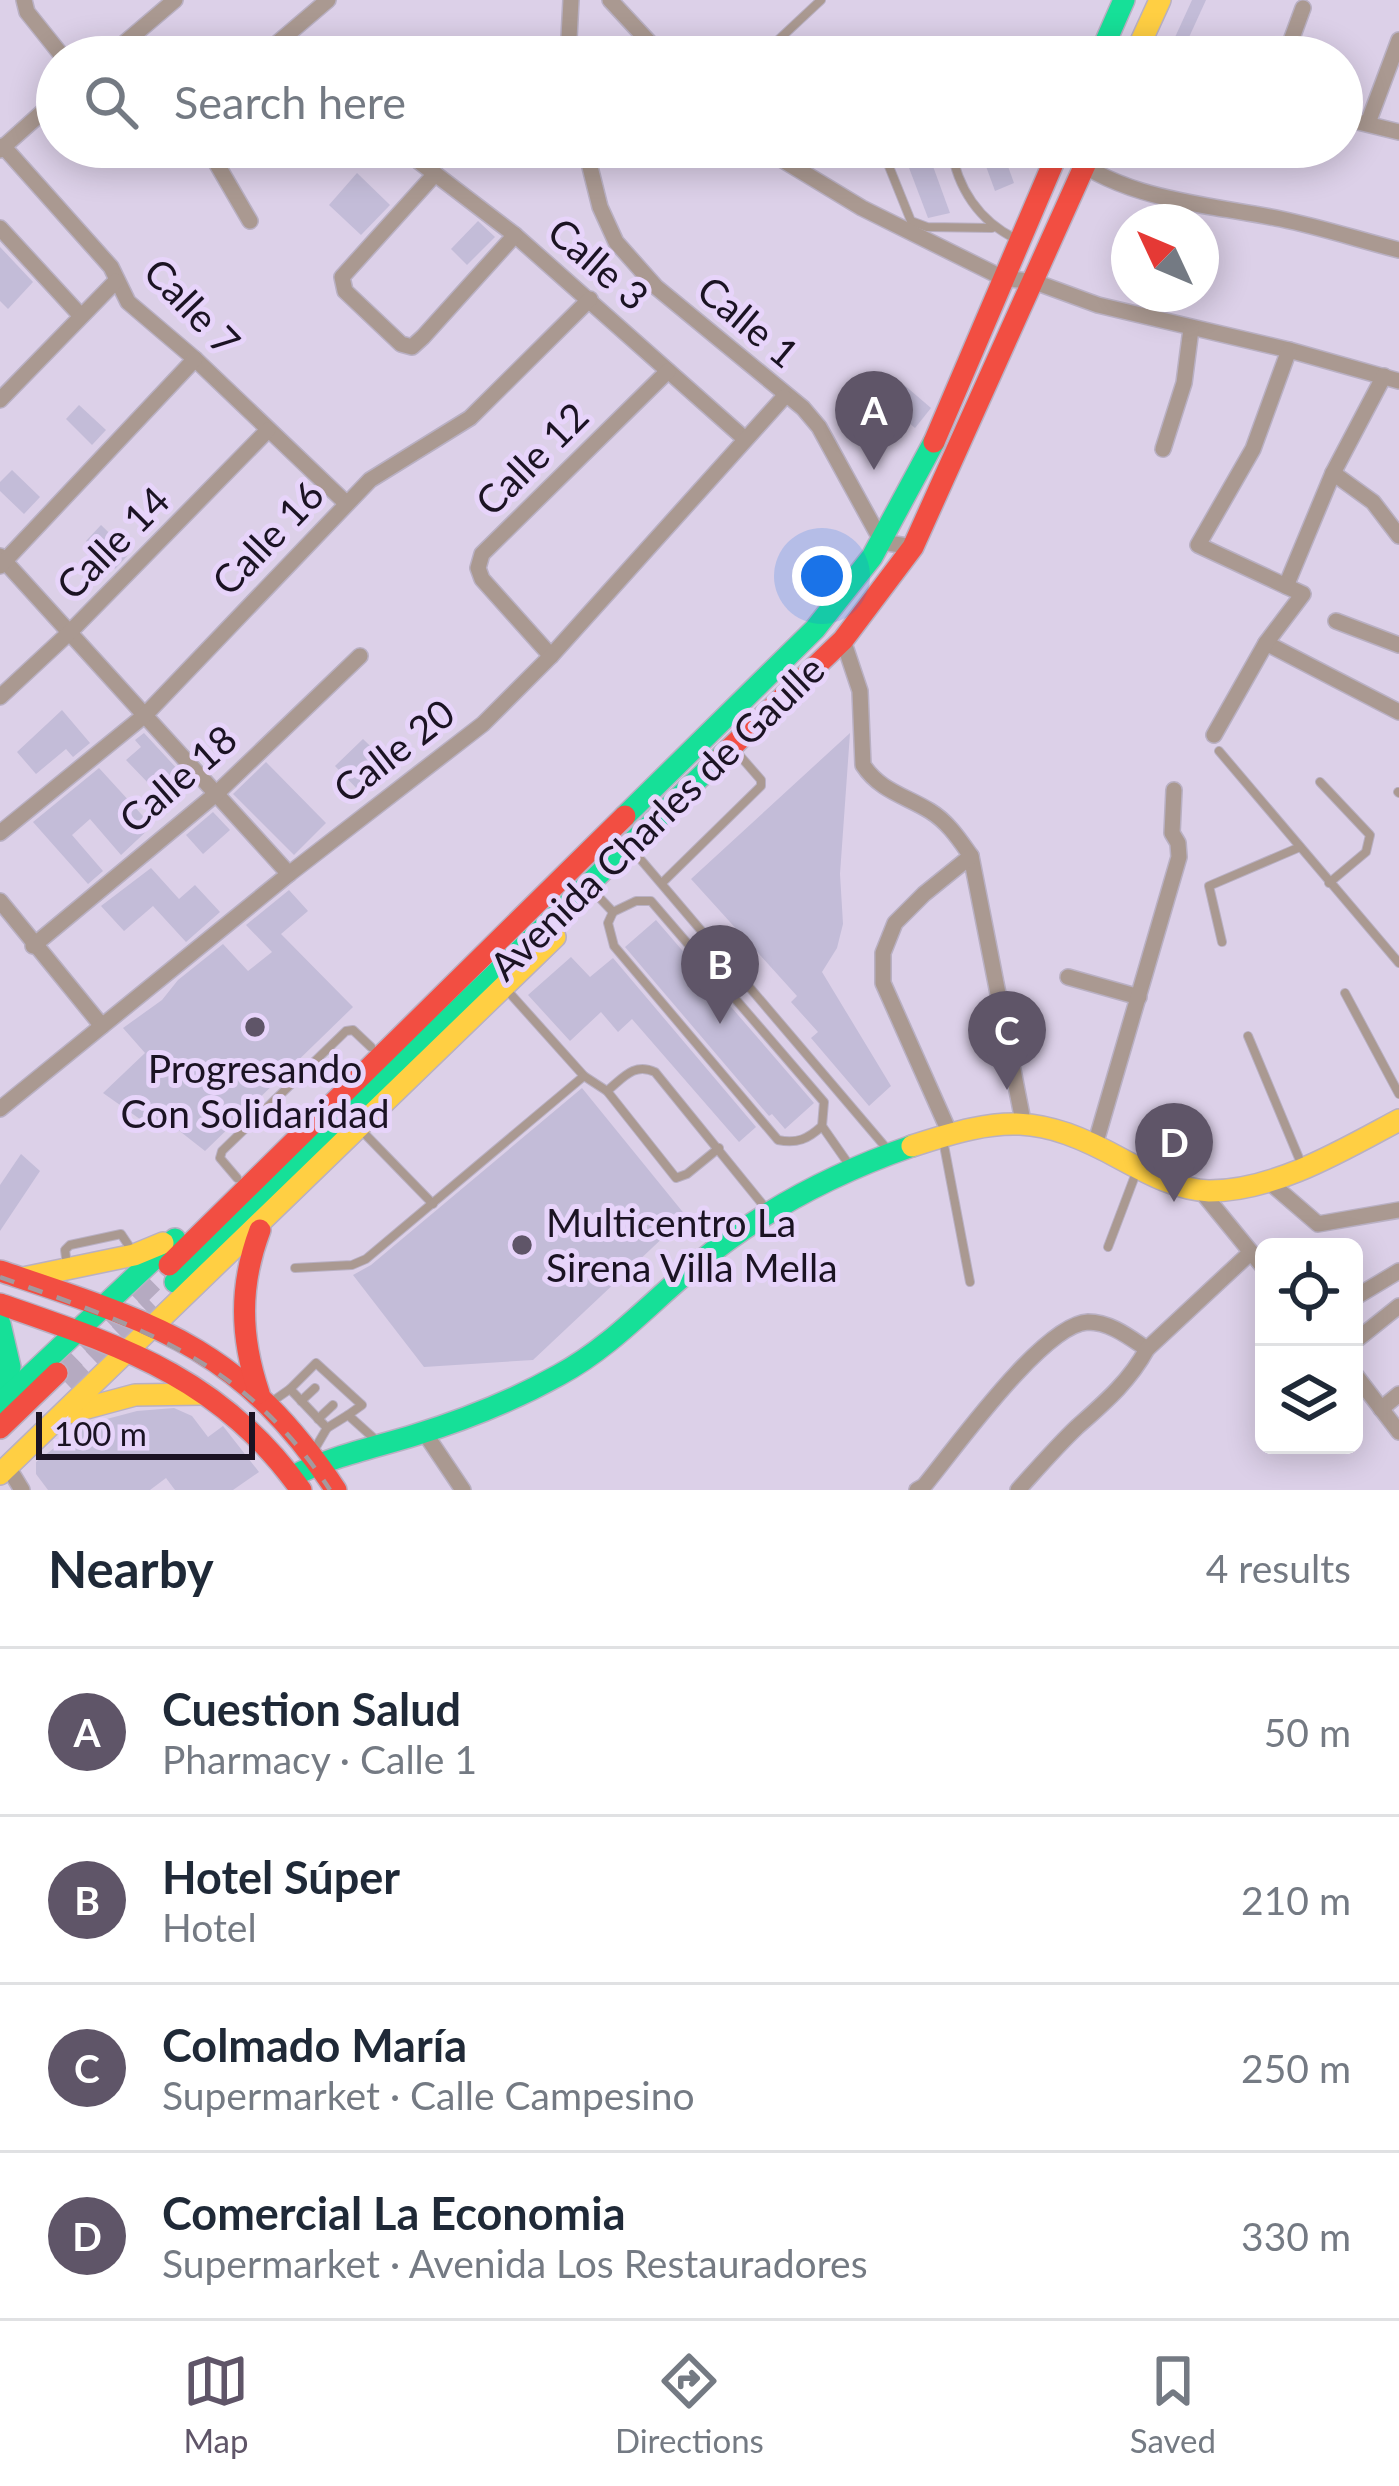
<!DOCTYPE html>
<meta charset="utf-8">
<style>
body{margin:0;font-family:Lato,sans-serif;background:#f2f2f3;color:#1f2937}
.controls{position:absolute;right:36px;bottom:36px;display:grid;overflow:hidden;border-radius:18px;box-shadow:0 6px 30px #0003}
.controls button{width:108px;height:108px;display:grid;place-items:center;padding:0;border:0;border-bottom:3px solid #e0e1e3;background:#fff;color:#1f2937;font:60px sans-serif}
.compass{position:absolute;left:1111px;top:204px;width:108px;height:108px;border-radius:50%;background:#fff;box-shadow:0 6px 30px #0003;rotate:314deg}
.scale{position:absolute;left:36px;bottom:30px;width:219px;box-sizing:border-box;padding-left:12px;border:6px solid #1b1323;border-top:0;font-size:33px;line-height:42px;white-space:nowrap;color:#1b1323;-webkit-text-stroke:9px #e7d4fa;paint-order:stroke}
.you{position:absolute;left:822px;top:576px;width:42px;height:42px;margin:-30px;border:9px solid #fff;border-radius:50%;background:#1a73e8;box-shadow:0 0 0 18px #1a73e833}
.badge{display:grid;place-items:center;width:78px;height:78px;border-radius:50%;background:#5f5568;color:#fff;font-size:39px;font-weight:700}
.pin{position:absolute;translate:-50% -99px;filter:drop-shadow(0 3px 6px #0008)}
.pin::after{content:'';position:absolute;top:63px;width:42px;height:36px;background:inherit;clip-path:polygon(0 0,100% 0,50% 100%)}
.list{margin:0;padding:0;list-style:none}
h2{display:flex;justify-content:space-between;align-items:center;height:156px;margin:0;padding:0 48px;font-size:51px}
h2 small{font-size:39px;font-weight:400;color:#747a83}
.list li{display:grid;grid-template-columns:78px 1fr auto;gap:36px;align-items:center;box-sizing:border-box;height:168px;padding:0 48px;border-top:3px solid #e0e1e3}
.list b{display:block;font-size:45px;white-space:nowrap}
.list p{margin:0;font-size:39px;white-space:nowrap;color:#747a83}
.list em{font-size:39px;font-style:normal;color:#747a83}
.icon{flex:none;width:66px;height:66px;fill:none;stroke:currentColor;stroke-width:2;stroke-linecap:round;stroke-linejoin:round}
.map{position:relative;flex:none;width:1399px;height:1490px;overflow:hidden}
.search{position:absolute;background:#fff;box-shadow:0 6px 30px #0003;left:36px;right:36px;top:36px;height:132px;display:flex;align-items:center;gap:30px;box-sizing:border-box;padding:0 42px;border-radius:66px;color:#747a83;font-size:45px}
.sheet{height:828px;background:#fff}
nav{display:flex;justify-content:space-around;align-items:center;box-sizing:border-box;height:168px;border-top:3px solid #e0e1e3;background:#fff;font-size:33px;color:#747a83}
nav a{display:grid;justify-items:center;gap:6px}
nav .on{color:#5f5568}
.map>svg:first-child{display:block}
.building{fill:#c3bcd8}
.lines{fill:none;stroke-linecap:round;stroke-linejoin:round}
.primary-tunnel{stroke:#b5aac1;stroke-width:24;stroke-dasharray:24 12;stroke-linecap:butt}
.lane-casing{stroke:#b9b0c3;stroke-width:10}
.street-casing{stroke:#b9b0c3;stroke-width:18}
.fast-casing{stroke:#b9b0c3;stroke-width:24}
.slow-casing{stroke:#b9b0c3;stroke-width:24}
.jam-casing{stroke:#b9b0c3;stroke-width:24}
.lane{stroke:#aa9991;stroke-width:8}
.street{stroke:#aa9991;stroke-width:15}
.fast{stroke:#16e098;stroke-width:21}
.slow{stroke:#ffcf43;stroke-width:21}
.jam{stroke:#f24e42;stroke-width:21}
.rail{stroke:#a5999e;stroke-width:4.5;stroke-dasharray:15 15;stroke-linecap:butt}
.poi-dot{fill:#5f5568;stroke:#e7d4fa;stroke-width:4.5}
.labels{text-anchor:middle;stroke-width:10;stroke-linejoin:round;paint-order:stroke}
.street-label{font-size:39px;fill:#1b1323;stroke:#e7d4fa}
.poi-label{font-size:39px;fill:#1b1323;stroke:#e7d4fa}
</style>
<div class="map">
<svg width="1399" height="1490" viewBox="0 0 1399 1490">
<rect width="100%" height="100%" fill="#dcd0e8"/>
<!-- building -->
<g class="building">
<path d="M1192 0H1206L1180 57H1166Z"/>
<path d="M916 147H926L950 213 928 218 903 152Z"/>
<path d="M979 147H1001L1014 183 995 191Z"/>
<path d="M357 173 390 205 361 235 329 205Z"/>
<path d="M478 221 495 237 467 265 451 249Z"/>
<path d="M0 247 33 282 8 309 0 301Z"/>
<path d="M896 378 931 408 915 428 879 397Z"/>
<path d="M79 405 106 430 92 445 66 419Z"/>
<path d="M12 470 40 497 24 514 0 491V482Z"/>
<path d="M101 525 130 553 115 569 86 541Z"/>
<path d="M62 710 90 743 73 757 66 749 36 774 17 752Z"/>
<path d="M144 733 180 772 169 781 164 775 151 786 126 760 141 747 135 740Z"/>
<path d="M850 733 840 874 843 924 837 948 822 972 891 1086 869 1106 811 1038 818 1032 791 1002 797 996 691 879Z"/>
<path d="M363 739 396 771 382 784 378 780 363 795 335 766Z"/>
<path d="M266 762 326 823 294 855 233 794Z"/>
<path d="M99 768 152 826 121 855 90 819 72 835 103 871 88 884 33 822Z"/>
<path d="M213 812 230 830 203 854 186 835Z"/>
<path d="M151 868 179 899 195 885 220 912 186 942 153 906 124 931 101 906Z"/>
<path d="M289 890 308 911 281 934 353 1007 205 1151 163 1118 154 1129 103 1093 145 1053 123 1028 162 1000 178 980 223 944 248 971 272 952 246 925Z"/>
<path d="M656 920 814 1103 785 1129 772 1114 769 1116 625 947Z"/>
<path d="M571 957 590 977 613 958 756 1127 739 1142 632 1019 618 1032 601 1012 570 1041 528 995Z"/>
<path d="M582 1088 686 1216 533 1360 424 1367 353 1275 371 1265Z"/>
<path d="M21 1154 40 1171 0 1231V1185Z"/>
<path d="M174 1408 192 1416 208 1437 223 1426 259 1472 233 1490H175L166 1478 150 1490H48L36 1474V1462L84 1425 137 1411Z"/>
</g>
<g class="lines">
<!-- primary-tunnel -->
<g class="primary-tunnel">
<path d="M57 1373 163 1270"/>
<path d="M68 1385 153 1304"/>
</g>
<!-- lane casing -->
<g class="lane-casing">
<g id="lane">
<path d="M760 57 821 0"/>
<path d="M896 147 886 159 911 221 927 227 992 228"/>
<path d="M951 147C957 188 979 221 1016 239"/>
<path d="M1219 751 1399 963"/>
<path d="M1320 782 1370 835 1366 852 1329 883"/>
<path d="M1398 792 1399 793"/>
<path d="M636 854 888 1150"/>
<path d="M663 882 761 786V780L734 749"/>
<path d="M597 895 613 912"/>
<path d="M636 901H651L824 1102 822 1126C808 1139 797 1144 778 1140L614 946 608 923 613 912Z"/>
<path d="M1222 942 1209 886 1300 847"/>
<path d="M506 989 584 1076 607 1091 676 1178 687 1174 719 1148"/>
<path d="M1345 993 1399 1094"/>
<path d="M1248 1036 1301 1163"/>
<path d="M607 1091C623 1078 634 1062 655 1072L768 1211"/>
<path d="M822 1126 852 1169"/>
<path d="M360 1129 433 1204"/>
<path d="M943 1140 970 1282"/>
<path d="M237 1178 220 1158 222 1151 346 1031 353 1030 371 1047"/>
<path d="M1108 1247 1136 1173"/>
<path d="M67 1265 65 1250 70 1245 121 1234 131 1249"/>
<path d="M295 1268 352 1265 366 1259 584 1076"/>
<path d="M290 1389 316 1363 362 1405 348 1415"/>
<path d="M301 1401 315 1388"/>
<path d="M270 1403 290 1389 327 1428 313 1452"/>
<path d="M318 1419 333 1405"/>
<path d="M327 1428 348 1415 378 1442"/>
</g>
</g>
<!-- street casing -->
<g class="street-casing">
<g id="street">
<path d="M24 0 27 12 63 57"/>
<path d="M610 0 663 57"/>
<path d="M108 57 175 0"/>
<path d="M261 57 328 0"/>
<path d="M568 57 571 0"/>
<path d="M1285 57 1303 8"/>
<path d="M1342 118 1399 132"/>
<path d="M1368 123 1399 40"/>
<path d="M3 146 111 267 128 302 195 359 346 503"/>
<path d="M207 147 250 221"/>
<path d="M400 147 515 235 745 439"/>
<path d="M585 147 600 207 616 242 656 287 803 408 819 427 882 542 913 547"/>
<path d="M761 147 862 208 1003 278 1035 282 1098 305 1289 350 1399 381"/>
<path d="M1060 148C1119 200 1206 204 1281 219 1320 227 1360 240 1399 250"/>
<path d="M0 150 57 99"/>
<path d="M435 174 342 277 345 291 401 344 412 347 423 337 515 235"/>
<path d="M0 228 81 316"/>
<path d="M0 400 116 281"/>
<path d="M1163 449 1184 383 1191 329"/>
<path d="M1333 473 1373 502 1399 536"/>
<path d="M0 556 289 874"/>
<path d="M0 566 195 359"/>
<path d="M1286 586 1333 473 1384 376"/>
<path d="M1336 621 1399 645"/>
<path d="M843 640 860 691 863 765C880 791 906 796 930 811 948 822 959 839 971 856L1023 1121"/>
<path d="M1266 643 1399 712"/>
<path d="M551 656 482 579 478 568 482 554 668 371"/>
<path d="M0 697 70 632 268 430"/>
<path d="M1214 735 1266 643 1303 594 1198 545 1253 449 1289 350"/>
<path d="M0 833 145 715 370 480 470 418 590 299"/>
<path d="M0 901 102 1026"/>
<path d="M33 946 217 793 360 656"/>
<path d="M1068 977 1139 997"/>
<path d="M0 1109 289 874 483 724 551 656 784 397"/>
<path d="M951 1136 883 983V953L895 923 924 894 971 856"/>
<path d="M1095 1145 1179 857 1178 843 1172 833 1174 790"/>
<path d="M1267 1180 1318 1224 1399 1210"/>
<path d="M1201 1191 1264 1268"/>
<path d="M1354 1298 1399 1271"/>
<path d="M1354 1342 1399 1306"/>
<path d="M1354 1373 1399 1432"/>
<path d="M1381 1409 1399 1394"/>
<path d="M424 1432 463 1490"/>
<path d="M8 1467 22 1490"/>
<path d="M917 1490 924 1486C954 1450 1043 1324 1088 1322 1110 1322 1129 1337 1147 1349"/>
<path d="M1018 1490C1037 1469 1056 1447 1077 1427 1104 1403 1129 1382 1147 1349L1250 1253"/>
</g>
</g>
<!-- fast casing -->
<g class="fast-casing">
<g id="fast">
<path d="M1099 57 1124 0"/>
<path d="M625 816 815 629 872 557 934 442"/>
<path d="M175 1282 723 755"/>
<path d="M0 1324 10 1367 0 1403"/>
<path d="M0 1404 175 1239"/>
<path d="M293 1476C332 1456 373 1448 415 1435 464 1420 514 1400 559 1375 611 1347 650 1303 695 1266 758 1213 834 1173 912 1146"/>
</g>
</g>
<!-- slow casing -->
<g class="slow-casing">
<g id="slow">
<path d="M1134 57 1160 0"/>
<path d="M912 1146C1003 1116 1038 1113 1123 1160 1149 1174 1179 1190 1209 1191 1275 1191 1343 1150 1399 1120"/>
<path d="M23 1278 134 1255 163 1243"/>
<path d="M68 1413 135 1395 204 1394"/>
<path d="M0 1474 555 937"/>
</g>
</g>
<!-- jam casing -->
<g class="jam-casing">
<g id="jam">
<path d="M934 442 1060 147"/>
<path d="M723 755 843 640 913 547 1093 147"/>
<path d="M169 1265 625 816"/>
<path d="M0 1271C155 1323 240 1346 336 1490"/>
<path d="M0 1304C124 1347 221 1378 301 1490"/>
<path d="M259 1393C240 1336 239 1286 260 1230"/>
<path d="M0 1428 57 1373"/>
</g>
</g>
<!-- lane -->
<use href="#lane" class="lane"/>
<!-- street -->
<use href="#street" class="street"/>
<!-- fast -->
<use href="#fast" class="fast"/>
<!-- slow -->
<use href="#slow" class="slow"/>
<!-- jam -->
<use href="#jam" class="jam"/>
<!-- rail -->
<path class="rail" d="M0 1277C140 1327 244 1359 330 1490"/>
</g>
<!-- markers -->
<g class="poi-dot">
<circle cx="255" cy="1027" r="12"/>
<circle cx="522" cy="1245" r="12"/>
</g>
<g class="labels">
<!-- street labels -->
<g class="street-label">
<text transform="translate(598 264) rotate(41)" y="14">Calle 3</text>
<text transform="translate(192 307) rotate(46)" y="14">Calle 7</text>
<text transform="translate(748 322) rotate(40)" y="14">Calle 1</text>
<text transform="translate(532 459) rotate(-45)" y="14">Calle 12</text>
<text transform="translate(268 538) rotate(-46)" y="14">Calle 16</text>
<text transform="translate(113 543) rotate(-45)" y="14">Calle 14</text>
<text transform="translate(394 751) rotate(-38)" y="14">Calle 20</text>
<text transform="translate(178 779) rotate(-41)" y="14">Calle 18</text>
<text transform="translate(657 818) rotate(-44)" y="14">Avenida Charles de Gaulle</text>
</g>
<!-- poi labels -->
<g class="poi-label">
<text x="255" y="1083">Progresando<tspan x="255" dy="45">Con Solidaridad</tspan></text>
<text x="546" y="1237" text-anchor="start">Multicentro La<tspan x="546" dy="45">Sirena Villa Mella</tspan></text>
</g>
</g>
</svg>
<div class="controls">
<button><svg class="icon" aria-label="locate" viewBox="0 0 24 24"><circle cx="12" cy="12" r="6"/><path d="M12 2v4M12 18v4M2 12h4M18 12h4"/></svg></button>
<button><svg class="icon" aria-label="layers" viewBox="0 0 24 24"><path d="M12 4l9 5-9 5-9-5zM3 14l9 5 9-5"/></svg></button>
</div>
<svg class="compass" viewBox="-18 -18 36 36"><path d="M0-13l5 13h-10z" fill="#e53935"/><path d="M0 13l5-13h-10z" fill="#747a83"/></svg>
<div class="scale">100 m</div>
<div class="you"></div>
<div class="pin badge" style="left:874px;top:470px">A</div>
<div class="pin badge" style="left:720px;top:1024px">B</div>
<div class="pin badge" style="left:1007px;top:1090px">C</div>
<div class="pin badge" style="left:1174px;top:1202px">D</div>
<div class="search"><svg class="icon" aria-label="search" viewBox="0 0 24 24"><circle cx="10" cy="10" r="6"/><path d="M15 15l6 6"/></svg>Search here</div>
</div>
<section class="sheet">
<h2>Nearby<small>4 results</small></h2>
<ul class="list">
<li><span class="badge">A</span><div><b>Cuestion Salud</b><p>Pharmacy · Calle 1</p></div><em>50 m</em></li>
<li><span class="badge">B</span><div><b>Hotel Súper</b><p>Hotel</p></div><em>210 m</em></li>
<li><span class="badge">C</span><div><b>Colmado María</b><p>Supermarket · Calle Campesino</p></div><em>250 m</em></li>
<li><span class="badge">D</span><div><b>Comercial La Economia</b><p>Supermarket · Avenida Los Restauradores</p></div><em>330 m</em></li>
</ul>
</section>
<nav>
<a class="on"><svg class="icon" aria-label="map" viewBox="0 0 24 24"><path d="M3 6l6-2 6 2 6-2v14l-6 2-6-2-6 2zM9 4v14M15 6v14"/></svg>Map</a>
<a><svg class="icon" aria-label="directions" viewBox="0 0 24 24"><path d="M12 3l9 9-9 9-9-9zM9 14v-3h6M13 9l2 2-2 2"/></svg>Directions</a>
<a><svg class="icon" aria-label="saved" viewBox="0 0 24 24"><path d="M7 4h10v16l-5-4-5 4z"/></svg>Saved</a>
</nav>
